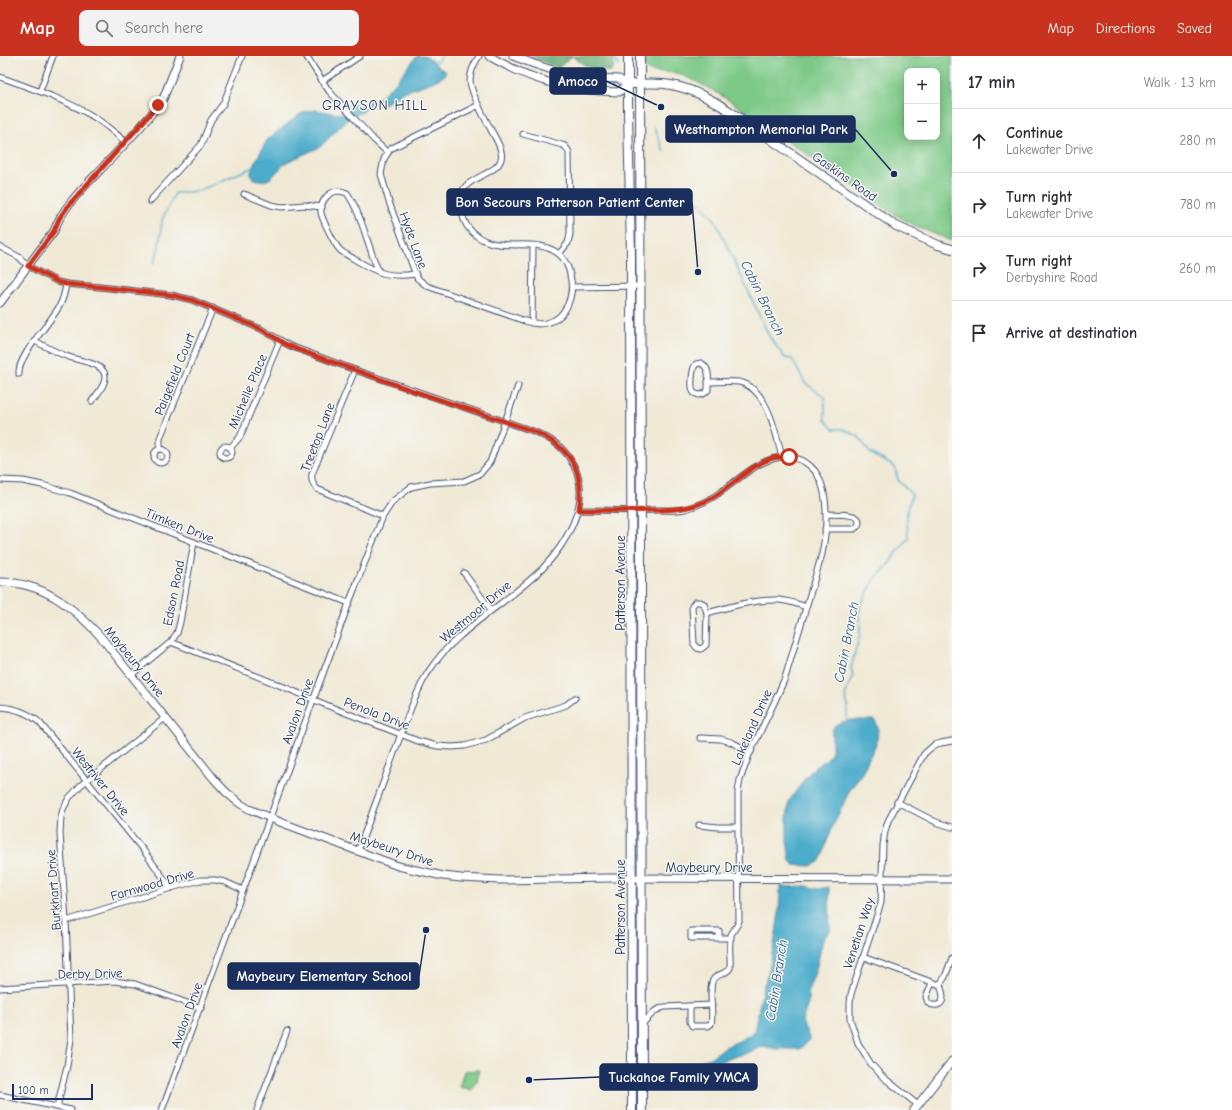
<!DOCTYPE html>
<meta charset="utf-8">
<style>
body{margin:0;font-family:"Comic Neue",sans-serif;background:#f2f2f3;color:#2b2b33}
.controls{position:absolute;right:12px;top:12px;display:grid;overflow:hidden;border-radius:8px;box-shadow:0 2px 10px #0003}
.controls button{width:36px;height:36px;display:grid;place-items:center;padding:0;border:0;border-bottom:1px solid #e1e1e2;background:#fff;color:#2b2b33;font:20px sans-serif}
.scale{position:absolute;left:12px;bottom:10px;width:81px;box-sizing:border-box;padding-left:4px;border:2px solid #1b2f5e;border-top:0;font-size:11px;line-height:14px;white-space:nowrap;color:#1b2f5e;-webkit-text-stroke:3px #f6f6f2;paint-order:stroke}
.stop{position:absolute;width:12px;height:12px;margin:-9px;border:3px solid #c8321e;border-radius:50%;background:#fff}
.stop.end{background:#c8321e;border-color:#fff;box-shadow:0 1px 4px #0008}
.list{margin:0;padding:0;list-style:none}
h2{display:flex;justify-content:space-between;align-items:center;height:52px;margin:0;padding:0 16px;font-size:17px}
h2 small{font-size:13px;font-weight:400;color:#7c7c81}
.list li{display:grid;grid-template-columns:26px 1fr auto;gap:12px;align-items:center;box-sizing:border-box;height:64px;padding:0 16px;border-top:1px solid #e1e1e2}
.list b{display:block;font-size:15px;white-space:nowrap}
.list p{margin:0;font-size:13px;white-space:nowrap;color:#7c7c81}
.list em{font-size:13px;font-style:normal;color:#7c7c81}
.icon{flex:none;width:22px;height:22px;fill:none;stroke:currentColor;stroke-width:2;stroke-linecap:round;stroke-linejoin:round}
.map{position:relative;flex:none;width:952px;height:1054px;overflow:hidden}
header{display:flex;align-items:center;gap:24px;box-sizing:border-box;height:56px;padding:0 20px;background:#c8321e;color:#fff}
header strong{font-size:19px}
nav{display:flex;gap:22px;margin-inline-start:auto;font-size:14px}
.search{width:280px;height:36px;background:#f2f2f3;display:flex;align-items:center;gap:10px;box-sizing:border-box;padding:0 14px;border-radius:8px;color:#7c7c81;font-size:15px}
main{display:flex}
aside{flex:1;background:#fff}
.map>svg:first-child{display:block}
.green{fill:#7dc987;stroke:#4c7c72;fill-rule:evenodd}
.forest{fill:#66ad74;stroke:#406e69}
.water{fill:#4caccb;stroke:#346e94}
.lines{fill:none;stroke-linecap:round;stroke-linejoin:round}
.stream{stroke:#4caccb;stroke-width:1.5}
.street-casing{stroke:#3b4b70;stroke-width:7}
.secondary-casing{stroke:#3b4b70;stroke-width:9}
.primary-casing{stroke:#3b4b70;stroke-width:10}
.street{stroke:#fff;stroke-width:5}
.secondary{stroke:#fff;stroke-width:7}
.primary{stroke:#fff;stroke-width:8}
.route{stroke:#c8321e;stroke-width:5}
.labels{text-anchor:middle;stroke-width:3;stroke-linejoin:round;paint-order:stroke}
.street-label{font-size:13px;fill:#1b2f5e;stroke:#f6f6f2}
.neighbourhood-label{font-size:14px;letter-spacing:1px;fill:#1b2f5e;stroke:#f6f6f2}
.water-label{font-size:14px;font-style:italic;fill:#2c5b84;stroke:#f6f6f2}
.leader{fill:none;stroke:#1b2f5e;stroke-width:1.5}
.callout-dot{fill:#1b2f5e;stroke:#f6f6f2;stroke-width:1.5}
.callout{fill:#1b2f5e;stroke:#1b2f5e;stroke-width:1.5}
.callout-label{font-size:14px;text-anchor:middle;font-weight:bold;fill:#fff}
</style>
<header>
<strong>Map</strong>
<div class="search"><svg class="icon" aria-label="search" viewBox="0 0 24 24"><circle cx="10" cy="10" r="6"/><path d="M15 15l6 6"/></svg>Search here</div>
<nav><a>Map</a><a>Directions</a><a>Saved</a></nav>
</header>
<main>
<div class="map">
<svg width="952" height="1054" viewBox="0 0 952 1054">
<rect width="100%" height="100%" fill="#f6f6f2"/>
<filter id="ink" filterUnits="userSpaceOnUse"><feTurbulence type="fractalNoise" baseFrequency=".025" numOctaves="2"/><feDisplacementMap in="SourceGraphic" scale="8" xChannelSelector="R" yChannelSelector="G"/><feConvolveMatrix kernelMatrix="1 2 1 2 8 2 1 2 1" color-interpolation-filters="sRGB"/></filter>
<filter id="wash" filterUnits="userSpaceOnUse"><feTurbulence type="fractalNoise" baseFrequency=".012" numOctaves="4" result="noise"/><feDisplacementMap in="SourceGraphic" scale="16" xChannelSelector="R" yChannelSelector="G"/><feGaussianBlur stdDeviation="0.9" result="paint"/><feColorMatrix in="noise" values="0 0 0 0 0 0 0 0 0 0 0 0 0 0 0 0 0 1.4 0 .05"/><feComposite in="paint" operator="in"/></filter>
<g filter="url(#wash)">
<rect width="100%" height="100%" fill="#f0e9d5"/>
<!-- green -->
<g class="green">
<path d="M644 0H952V185L915 170 889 155 730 45C714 35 697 25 679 18 671 15 653 18 648 14 643 11 644 5 644 0ZM907 15H937V81H907Z"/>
<path d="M479 1014 477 1026H475L472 1034 459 1031 464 1015Z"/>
</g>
<!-- forest -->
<path class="forest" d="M530 0H614V11L612 15C599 17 582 9 572 0L558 12Z"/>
<!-- water -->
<g class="water">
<path d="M417 0C430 0 429 2 437 10 440 12 443 14 446 16L444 20 432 26 404 36 386 47 367 51 363 56 351 60 320 91 287 106C280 110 275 121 267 124 263 125 258 124 254 123L251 120V116L254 108 267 84 300 58 308 55 316 54 337 58 342 57 351 49 379 42 395 27Z"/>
<path d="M852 664H875L878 672 877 686 862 717 850 734 832 772 827 785 823 799 819 806 811 810 794 809 790 805 787 785V764L789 745 806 721 815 711 827 703 832 696V675L835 669 843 666Z"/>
<path d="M807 830 818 833 829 831 830 875 823 883 816 914 809 932 808 948 802 965 810 984 800 993H776L762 990 753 995 715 1007H703L717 997 725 991 741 984 754 976 763 931 768 918 775 883 779 856 780 831Z"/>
</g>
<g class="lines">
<!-- stream -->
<g class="stream">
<path d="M613 0 619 10"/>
<path d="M434 8 442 0"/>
<path d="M654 71 664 96"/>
<path d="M685 131 715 164 769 280 785 302 792 303 805 327 825 341V364L833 373H843L859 381 870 397 895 411 898 424 912 439 907 456 908 482 884 514 876 521 860 550V578L851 612 853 619 845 639 848 650 846 667"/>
<path d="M154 208 159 190 162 164 175 137 198 135 253 111"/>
<path d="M651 1030 685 1016 687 1009 710 1002"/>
</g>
</g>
</g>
<g filter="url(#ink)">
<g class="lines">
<!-- street casing -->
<g class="street-casing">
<g id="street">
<path d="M306 0 329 35 374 84 388 97"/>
<path d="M479 0C474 8 470 16 470 25 471 39 489 70 496 83 499 89 503 97 501 103 498 118 466 121 461 138 460 141 460 144 461 147 461 155 463 163 467 170 491 204 533 177 559 198 565 203 569 212 570 219 575 238 567 263 546 267 539 269 532 267 525 265L427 230 417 222 389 146 381 118 384 103 390 93 479 49"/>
<path d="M0 21C33 33 67 44 97 63 107 70 116 78 126 86"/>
<path d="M322 25 360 0"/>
<path d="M40 35 53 0"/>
<path d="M523 78 562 89 565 90 569 96 570 178 568 187 559 198"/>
<path d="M244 138 271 149 282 151 304 149 322 151"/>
<path d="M150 145 201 89 211 64 223 48 242 0"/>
<path d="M0 191 19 201 28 210 58 226 66 228 100 231 171 239 192 244 261 273 290 290 355 314 533 375C556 385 568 394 577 417 589 450 565 489 543 512 517 538 485 557 459 581 447 591 436 604 427 618 415 638 408 660 400 681 386 719 372 757 358 795"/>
<path d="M379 216C376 209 373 202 371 195 364 175 359 154 347 137 344 136 341 135 338 135 327 136 320 147 321 157 323 165 334 187 339 193 342 197 350 200 354 203 378 217 388 222 415 218"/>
<path d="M572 231 641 230"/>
<path d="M532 267 533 190"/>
<path d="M35 285C46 291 57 297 69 301 77 304 86 305 93 308 115 316 102 333 92 345"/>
<path d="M701 307C711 312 708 325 708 334L705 337 700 339C698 339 696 338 694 337 690 332 692 312 696 308Z"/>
<path d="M355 314 312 418C311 424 313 429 317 433L383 460"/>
<path d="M19 318C17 300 51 267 60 249 63 243 65 235 66 228"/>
<path d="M708 326C718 326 729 325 739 326 768 332 776 378 782 401"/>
<circle cx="226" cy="396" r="6"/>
<path d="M230 392 240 381 280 284"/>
<circle cx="161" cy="400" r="7"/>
<path d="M160 393V382L213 252"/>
<path d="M0 424 23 425 42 429 70 437 194 486 349 547"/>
<path d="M579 454C604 454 629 455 655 454 664 454 675 455 685 453 692 451 701 448 708 444 735 430 760 395 795 402 803 404 810 409 815 415 830 436 827 473 822 498L785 622 774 647 749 699 740 724 738 736V771L739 865C737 871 733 874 731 879 728 889 731 902 730 912 726 919 719 916 713 924 708 932 714 957 711 968L708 970H692L690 966V950"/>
<path d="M825 473H854C857 471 859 470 859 465 858 456 833 459 826 458"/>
<path d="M464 517 491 554"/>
<path d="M695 546H700L704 548 707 557 706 589 701 593 697 592 694 588 692 550Z"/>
<path d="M707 557C730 551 755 543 779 544 789 545 798 548 806 551"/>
<path d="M171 586 284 631 331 651 418 685 437 690 452 691 465 690 486 684 525 662 566 649 575 642"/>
<path d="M131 619 171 586 177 577 180 566 194 486"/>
<path d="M0 651C15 652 29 657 40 667L143 794 171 832"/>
<path d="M700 682 721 683 731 686 751 696"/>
<path d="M897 746 936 766 952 771"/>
<path d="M699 769 718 771H738"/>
<path d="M66 865 171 832 200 824H215L225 826 243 834"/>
<path d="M719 882V875H691V882H731"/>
<path d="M863 901 937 928H940"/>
<path d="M932 927 926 941 928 947C934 951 943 950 943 941 943 937 941 932 940 928"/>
<path d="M940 928 945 921 952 902"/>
<path d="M0 932 114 925 135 928 201 952"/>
<path d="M642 968 655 955 664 951 712 949"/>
<path d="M0 1039 71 1054"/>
<path d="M918 1049 883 1021 871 1008 858 987 850 963V947L851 938 881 847 883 789 885 775 888 765 924 698 934 689 941 687 952 685"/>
<path d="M57 1051 67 1010 71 983 66 865 60 777 61 761 63 753 69 742 81 729 165 662"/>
<path d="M162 1054 349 547 383 460 393 445 411 431 430 427 464 425 480 418 490 406 518 330"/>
<path d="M257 1054 287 975"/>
</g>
</g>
<!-- secondary casing -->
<g class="secondary-casing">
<g id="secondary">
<path d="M489 0C532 25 569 35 619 36L627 28 619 23 594 22 565 18 534 8 513 0"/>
<path d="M0 247 54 175C62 151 87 128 104 110 124 89 146 67 163 43L180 0"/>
<path d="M0 526C43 526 73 551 101 581L214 723 226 736 239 747 249 753 280 766 398 810 443 820 461 822 500 824 608 822 952 823"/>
<path d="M914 1054 952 1005"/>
</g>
</g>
<!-- primary casing -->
<g class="primary-casing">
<g id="primary">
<path d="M628 0V55L631 199 632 1054"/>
<path d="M640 0 642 1054"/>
<path d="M627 28C642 28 657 26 671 29 701 34 728 54 753 71L896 170 938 189 952 193"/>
</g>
</g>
<!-- street -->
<use href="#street" class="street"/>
<!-- secondary -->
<use href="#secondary" class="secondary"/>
<!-- primary -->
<use href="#primary" class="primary"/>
</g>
</g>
<g class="lines" filter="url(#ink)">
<!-- route -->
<path class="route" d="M158 49 68 150 59 163 54 175 28 210 58 226 66 228 100 231 171 239 192 244 261 273 285 288 299 294 408 333 533 375C570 391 585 414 579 454 603 454 628 455 652 454 671 454 689 453 706 445 729 435 748 409 773 402 778 401 784 401 789 401"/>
</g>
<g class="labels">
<!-- street labels -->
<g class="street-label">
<text transform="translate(845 120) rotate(35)" y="5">Gaskins Road</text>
<text transform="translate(414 184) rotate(70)" y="5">Hyde Lane</text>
<text transform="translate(174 318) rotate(-68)" y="5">Paigefield Court</text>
<text transform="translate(247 335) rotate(-67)" y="5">Michelle Place</text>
<text transform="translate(317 381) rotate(-69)" y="5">Treetop Lane</text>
<text transform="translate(180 469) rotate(22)" y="5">Timken Drive</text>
<text transform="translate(620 527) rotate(-90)" y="5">Patterson Avenue</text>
<text transform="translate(173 537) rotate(-79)" y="5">Edson Road</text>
<text transform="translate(475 555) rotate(-40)" y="5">Westmoor Drive</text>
<text transform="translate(135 605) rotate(51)" y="5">Maybeury Drive</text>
<text transform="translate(297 655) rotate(-70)" y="5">Avalon Drive</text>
<text transform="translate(377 657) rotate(21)" y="5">Penola Drive</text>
<text transform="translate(751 671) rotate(-66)" y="5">Lakeland Drive</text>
<text transform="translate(101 725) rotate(51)" y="5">Westriver Drive</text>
<text transform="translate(392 792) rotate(18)" y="5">Maybeury Drive</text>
<text x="709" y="816">Maybeury Drive</text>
<text transform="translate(152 828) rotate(-16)" y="5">Farnwood Drive</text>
<text transform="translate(53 834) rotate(-94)" y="5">Burkhart Drive</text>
<text transform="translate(620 851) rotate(-90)" y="5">Patterson Avenue</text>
<text transform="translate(858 877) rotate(-72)" y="5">Venetian Way</text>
<text transform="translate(90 917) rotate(-1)" y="5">Derby Drive</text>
<text transform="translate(186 959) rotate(-70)" y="5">Avalon Drive</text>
</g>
<!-- neighbourhood labels -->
<g class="neighbourhood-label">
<text x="375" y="54">GRAYSON HILL</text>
</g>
<!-- water labels -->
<g class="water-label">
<text transform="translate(763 242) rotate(64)" y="5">Cabin Branch</text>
<text transform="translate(846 586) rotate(-79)" y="5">Cabin Branch</text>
<text transform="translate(776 924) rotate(-81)" y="5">Cabin Branch</text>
</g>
</g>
<!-- callouts -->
<path class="leader" d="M661 51L606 25M894 118L855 73M698 216L692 146M426 874L419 920M529 1024L600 1021"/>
<g class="callout-dot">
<circle cx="661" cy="51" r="4"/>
<circle cx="894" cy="118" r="4"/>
<circle cx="698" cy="216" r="4"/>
<circle cx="426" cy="874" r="4"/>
<circle cx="529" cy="1024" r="4"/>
</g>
<g class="callout">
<rect x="550" y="12" width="56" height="26" rx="4"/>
<rect x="666" y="60" width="189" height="26" rx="4"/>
<rect x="447" y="133" width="245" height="26" rx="4"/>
<rect x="228" y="907" width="191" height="26" rx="4"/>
<rect x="600" y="1008" width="157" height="26" rx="4"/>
</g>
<g class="callout-label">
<text x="578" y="30">Amoco</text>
<text x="761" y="78">Westhampton Memorial Park</text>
<text x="570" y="151">Bon Secours Patterson Patient Center</text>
<text x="324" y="925">Maybeury Elementary School</text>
<text x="679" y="1026">Tuckahoe Family YMCA</text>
</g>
</svg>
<div class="controls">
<button>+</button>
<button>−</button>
</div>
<div class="scale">100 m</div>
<div class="stop" style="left:789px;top:401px"></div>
<div class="stop end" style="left:158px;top:49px"></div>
</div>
<aside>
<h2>17 min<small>Walk · 1.3 km</small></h2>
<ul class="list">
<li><svg class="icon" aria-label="ahead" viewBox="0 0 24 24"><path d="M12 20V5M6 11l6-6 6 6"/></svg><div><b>Continue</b><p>Lakewater Drive</p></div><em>280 m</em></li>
<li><svg class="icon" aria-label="right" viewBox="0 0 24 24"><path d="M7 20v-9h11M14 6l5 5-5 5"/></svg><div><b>Turn right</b><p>Lakewater Drive</p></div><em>780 m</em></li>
<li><svg class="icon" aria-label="right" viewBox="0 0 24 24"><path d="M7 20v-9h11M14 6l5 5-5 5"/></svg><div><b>Turn right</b><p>Derbyshire Road</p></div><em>260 m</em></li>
<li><svg class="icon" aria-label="arrive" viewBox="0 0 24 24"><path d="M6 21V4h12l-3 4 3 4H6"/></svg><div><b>Arrive at destination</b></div></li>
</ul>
</aside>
</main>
